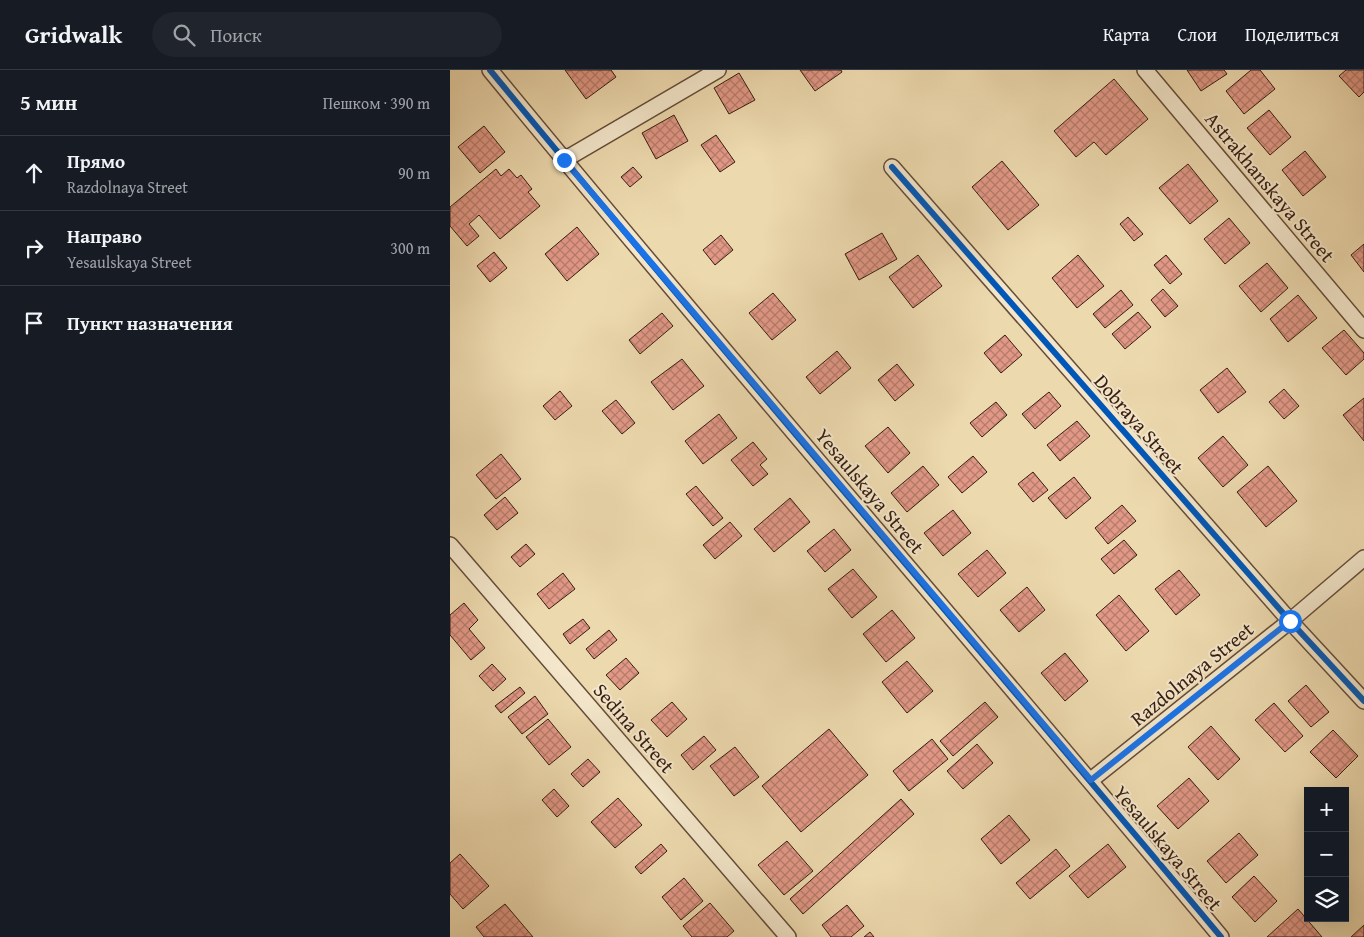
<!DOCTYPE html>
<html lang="ru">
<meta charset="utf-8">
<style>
body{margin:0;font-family:"Gentium Book Plus",serif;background:#20242c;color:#f1f3f6}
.controls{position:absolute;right:15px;bottom:15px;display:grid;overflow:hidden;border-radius:0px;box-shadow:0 5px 20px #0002}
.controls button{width:45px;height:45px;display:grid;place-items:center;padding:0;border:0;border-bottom:1px solid #363941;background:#171b24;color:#f1f3f6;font:25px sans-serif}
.stop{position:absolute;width:15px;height:15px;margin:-11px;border:4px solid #1a73e8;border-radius:50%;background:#fff}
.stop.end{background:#1a73e8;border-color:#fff;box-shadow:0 1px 5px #0008}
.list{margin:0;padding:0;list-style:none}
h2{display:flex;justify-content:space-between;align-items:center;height:65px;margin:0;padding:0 20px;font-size:21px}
h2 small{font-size:16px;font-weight:400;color:#9ea1a6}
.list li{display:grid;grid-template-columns:32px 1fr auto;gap:15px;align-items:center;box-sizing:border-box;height:75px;padding:0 20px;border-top:1px solid #363941}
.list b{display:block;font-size:19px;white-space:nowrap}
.list p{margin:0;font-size:16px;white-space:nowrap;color:#9ea1a6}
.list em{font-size:16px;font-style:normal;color:#9ea1a6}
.icon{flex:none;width:28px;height:28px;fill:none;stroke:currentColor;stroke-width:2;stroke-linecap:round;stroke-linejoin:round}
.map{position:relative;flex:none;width:914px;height:867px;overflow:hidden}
header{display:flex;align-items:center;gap:30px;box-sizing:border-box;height:70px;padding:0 25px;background:#171b24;border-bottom:1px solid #363941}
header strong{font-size:24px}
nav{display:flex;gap:28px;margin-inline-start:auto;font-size:18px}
.search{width:350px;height:45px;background:#20242c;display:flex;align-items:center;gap:12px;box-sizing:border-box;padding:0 18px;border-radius:28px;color:#9ea1a6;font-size:19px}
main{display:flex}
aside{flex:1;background:#171b24}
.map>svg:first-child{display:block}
.building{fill:url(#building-cross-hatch);stroke:#371d10}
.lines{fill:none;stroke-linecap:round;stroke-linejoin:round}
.minor-casing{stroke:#644c38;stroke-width:18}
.minor{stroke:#f3e6ca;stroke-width:15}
.cycleway-casing{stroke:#f3e6ca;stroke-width:9}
.cycleway{stroke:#0057b8;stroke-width:6}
.route{stroke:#1a73e8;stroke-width:6}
.labels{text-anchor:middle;stroke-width:4;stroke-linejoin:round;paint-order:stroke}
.street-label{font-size:20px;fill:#371d10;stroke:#f3e6ca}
</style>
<header>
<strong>Gridwalk</strong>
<div class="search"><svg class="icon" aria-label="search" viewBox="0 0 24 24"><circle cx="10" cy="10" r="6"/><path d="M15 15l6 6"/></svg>Поиск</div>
<nav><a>Карта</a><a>Слои</a><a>Поделиться</a></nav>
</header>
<main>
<aside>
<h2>5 мин<small>Пешком · 390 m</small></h2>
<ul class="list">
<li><svg class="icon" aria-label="ahead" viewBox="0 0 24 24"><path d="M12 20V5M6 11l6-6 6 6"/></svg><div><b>Прямо</b><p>Razdolnaya Street</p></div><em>90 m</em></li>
<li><svg class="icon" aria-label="right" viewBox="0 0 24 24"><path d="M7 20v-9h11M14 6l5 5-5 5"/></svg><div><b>Направо</b><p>Yesaulskaya Street</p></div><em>300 m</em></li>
<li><svg class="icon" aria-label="arrive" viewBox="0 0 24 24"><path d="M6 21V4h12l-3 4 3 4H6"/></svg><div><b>Пункт назначения</b></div></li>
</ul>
</aside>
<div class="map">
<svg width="914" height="867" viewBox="0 0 914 867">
<defs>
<pattern id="building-cross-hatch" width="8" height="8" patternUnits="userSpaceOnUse" patternTransform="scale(1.25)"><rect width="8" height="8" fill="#e19886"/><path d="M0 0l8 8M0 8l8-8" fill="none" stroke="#b77b6c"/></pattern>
</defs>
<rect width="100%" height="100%" fill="#edd9ae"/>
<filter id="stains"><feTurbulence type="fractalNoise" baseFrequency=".004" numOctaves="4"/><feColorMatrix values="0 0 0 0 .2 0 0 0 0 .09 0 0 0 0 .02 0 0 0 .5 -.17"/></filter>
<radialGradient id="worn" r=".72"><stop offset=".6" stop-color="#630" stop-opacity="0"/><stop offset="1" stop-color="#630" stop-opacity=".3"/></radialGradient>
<!-- building -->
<g class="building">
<path d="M115 0H161L166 7 136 29Z"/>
<path d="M350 0H391L392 2 365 21Z"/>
<path d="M737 0H774L777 4 751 21Z"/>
<path d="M801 0H810L825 19 794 44 776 21Z"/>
<path d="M896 0H914V22L909 27 889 6Z"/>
<path d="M289 3 305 30 279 44 264 18Z"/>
<path d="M664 9 698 49 656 85 644 72 626 87 604 61Z"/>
<path d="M819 40 841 67 820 85 797 58Z"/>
<path d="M224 45 238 71 206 89 192 63Z"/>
<path d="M34 56 55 82 30 103 8 77Z"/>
<path d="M266 65 285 92 270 102 251 75Z"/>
<path d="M855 81 876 107 853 126 832 100Z"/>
<path d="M552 91 589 135 558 160 522 117Z"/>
<path d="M738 94 768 131 740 154 709 118Z"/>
<path d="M183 97 192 107 180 117 171 107Z"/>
<path d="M46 99 51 106 59 99 67 108 71 105 82 119 78 122 90 136 50 169 29 145 19 154 29 166 17 176 0 156V137Z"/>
<path d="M678 147 693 164 684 171 670 154Z"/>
<path d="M779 148 800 173 775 194 754 169Z"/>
<path d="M127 157 149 184 117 211 95 184Z"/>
<path d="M432 163 447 189 409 210 395 184Z"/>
<path d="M271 165 283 180 265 195 253 180Z"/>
<path d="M914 174V202L901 185Z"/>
<path d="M44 182 57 198 40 212 27 196Z"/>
<path d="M468 185 492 216 463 238 439 207Z"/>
<path d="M628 185 654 216 627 238 602 208Z"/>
<path d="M716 185 732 204 720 214 704 195Z"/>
<path d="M817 193 838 218 811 242 789 216Z"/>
<path d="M713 219 728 236 715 247 701 230Z"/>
<path d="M671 220 683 235 655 258 643 244Z"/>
<path d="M323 223 346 250 322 270 299 243Z"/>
<path d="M848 225 867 248 838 272 820 249Z"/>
<path d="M688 242 701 257 675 279 662 264Z"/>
<path d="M212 243 223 256 190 284 179 270Z"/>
<path d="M894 260 914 283V289L896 305 872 278Z"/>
<path d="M555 265 572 285 551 303 534 283Z"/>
<path d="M387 281 401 298 370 324 356 307Z"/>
<path d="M232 289 254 316 223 340 201 312Z"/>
<path d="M447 294 464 315 445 331 428 310Z"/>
<path d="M777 298 796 322 768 343 750 320Z"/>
<path d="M834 319 849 336 834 349 819 332Z"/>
<path d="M110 321 122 336 105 350 93 336Z"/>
<path d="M599 322 611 336 585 359 572 344Z"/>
<path d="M914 328V371L893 345Z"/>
<path d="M166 330 185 353 172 364 152 341Z"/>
<path d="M546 332 557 345 532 367 520 353Z"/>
<path d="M269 344 287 368 253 394 235 371Z"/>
<path d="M627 351 640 366 610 391 597 375Z"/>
<path d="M438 357 460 383 438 403 415 376Z"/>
<path d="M773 366 798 395 773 417 748 388Z"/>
<path d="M303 372 317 389 310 395 318 404 303 416 281 390Z"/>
<path d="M51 384 71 409 46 429 26 405Z"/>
<path d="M523 386 537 402 512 423 498 407Z"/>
<path d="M473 396 489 415 457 442 441 423Z"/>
<path d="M818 396 847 431 816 457 787 422Z"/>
<path d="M583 402 598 420 583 432 568 414Z"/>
<path d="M624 407 641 428 616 449 598 428Z"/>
<path d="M246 416 273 448 263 456 236 424Z"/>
<path d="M55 427 68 443 47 460 34 445Z"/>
<path d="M340 428 360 452 324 482 304 459Z"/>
<path d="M672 435 686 451 658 474 645 458Z"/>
<path d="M503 440 521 463 493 486 474 463Z"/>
<path d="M280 452 292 466 265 489 253 475Z"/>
<path d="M384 459 401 480 375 502 357 481Z"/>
<path d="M674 470 687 485 664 504 651 489Z"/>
<path d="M76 474 85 484 70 497 61 487Z"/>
<path d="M537 480 556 503 528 527 508 504Z"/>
<path d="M403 499 427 527 402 548 378 519Z"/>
<path d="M729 500 750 525 726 545 705 519Z"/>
<path d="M113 503 125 519 99 539 87 524Z"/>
<path d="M577 517 595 540 569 562 550 540Z"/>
<path d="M669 525 699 561 676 581 646 545Z"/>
<path d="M14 533 28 550 19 559 35 578 21 590 0 565V545Z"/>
<path d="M442 540 465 568 436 592 413 564Z"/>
<path d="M133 549 140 558 120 574 113 564Z"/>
<path d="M159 560 167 570 144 589 136 579Z"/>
<path d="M615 583 638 611 615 631 591 603Z"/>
<path d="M176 588 189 603 170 620 156 605Z"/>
<path d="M457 591 483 621 457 643 432 612Z"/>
<path d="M42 594 56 609 43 621 29 606Z"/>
<path d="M856 615 879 642 861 657 838 631Z"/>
<path d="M70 617 75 623 51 643 45 636Z"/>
<path d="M85 626 98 644 72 664 58 647Z"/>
<path d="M222 632 237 649 217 667 201 650Z"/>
<path d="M535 632 548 647 503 686 490 671Z"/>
<path d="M824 633 853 666 835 682 805 650Z"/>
<path d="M98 649 121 677 99 695 76 667Z"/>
<path d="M761 656 790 689 768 710 738 677Z"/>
<path d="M379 659 418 705 351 762 312 716Z"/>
<path d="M883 660 908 686 886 708 860 682Z"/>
<path d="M254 666 266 680 243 700 231 685Z"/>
<path d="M482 669 498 689 459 721 443 701Z"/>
<path d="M527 674 543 693 513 719 497 701Z"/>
<path d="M285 677 309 707 284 726 260 696Z"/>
<path d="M138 689 150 702 133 717 121 704Z"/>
<path d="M739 708 759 731 728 759 707 736Z"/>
<path d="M104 719 119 736 107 747 92 730Z"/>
<path d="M168 728 192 755 165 778 141 752Z"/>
<path d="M451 729 464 744 353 844 340 829Z"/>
<path d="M559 745 580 770 551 794 531 769Z"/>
<path d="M789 763 808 785 776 813 757 791Z"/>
<path d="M337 771 363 801 334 825 308 795Z"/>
<path d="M211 774 217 781 191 804 185 797Z"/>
<path d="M658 774 676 797 638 828 619 806Z"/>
<path d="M606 779 620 796 580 829 566 813Z"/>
<path d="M10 784 39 816 13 839 0 824V793Z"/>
<path d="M804 806 827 831 805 852 782 827Z"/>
<path d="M234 808 253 831 231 850 212 827Z"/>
<path d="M260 833 284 861 277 867H242L233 856Z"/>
<path d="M55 834 83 867H34L26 857Z"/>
<path d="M397 835 414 856 401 867H381L372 855Z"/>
<path d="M848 839 872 867H817Z"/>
<path d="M914 855V867H901Z"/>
<path d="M420 862 424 867H414Z"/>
</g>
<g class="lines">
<!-- minor casing -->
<g class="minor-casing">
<g id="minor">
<path d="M40 0C280 292 529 577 771 867"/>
<path d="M695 0 914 260"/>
<path d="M114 90 268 0"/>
<path d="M442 97 840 551 914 631"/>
<path d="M0 475 338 867"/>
<path d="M641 710 840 551 914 488"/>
</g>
</g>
<!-- minor -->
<use href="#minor" class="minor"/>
<!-- cycleway casing -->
<g class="cycleway-casing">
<g id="cycleway">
<path d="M40 0C280 292 529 577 771 867"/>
<path d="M442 97 840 551 914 631"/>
</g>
</g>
<!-- cycleway -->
<use href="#cycleway" class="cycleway"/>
</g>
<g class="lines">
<!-- route -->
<path class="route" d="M114 90 641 710 840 551"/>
</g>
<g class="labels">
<!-- street labels -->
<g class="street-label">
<text transform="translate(820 117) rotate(50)" y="7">Astrakhanskaya Street</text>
<text transform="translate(689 354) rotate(49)" y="7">Dobraya Street</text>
<text transform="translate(420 421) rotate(50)" y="7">Yesaulskaya Street</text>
<text transform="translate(742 604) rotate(-39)" y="7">Razdolnaya Street</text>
<text transform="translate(184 658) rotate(49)" y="7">Sedina Street</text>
<text transform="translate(718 778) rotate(50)" y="7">Yesaulskaya Street</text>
</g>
</g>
<rect width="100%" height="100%" filter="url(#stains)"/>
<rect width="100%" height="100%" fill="url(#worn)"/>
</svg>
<div class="controls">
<button>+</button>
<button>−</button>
<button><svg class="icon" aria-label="layers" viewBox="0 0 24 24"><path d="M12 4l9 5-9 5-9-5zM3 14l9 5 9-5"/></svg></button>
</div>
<div class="stop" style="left:840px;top:551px"></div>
<div class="stop end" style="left:114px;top:90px"></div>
</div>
</main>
